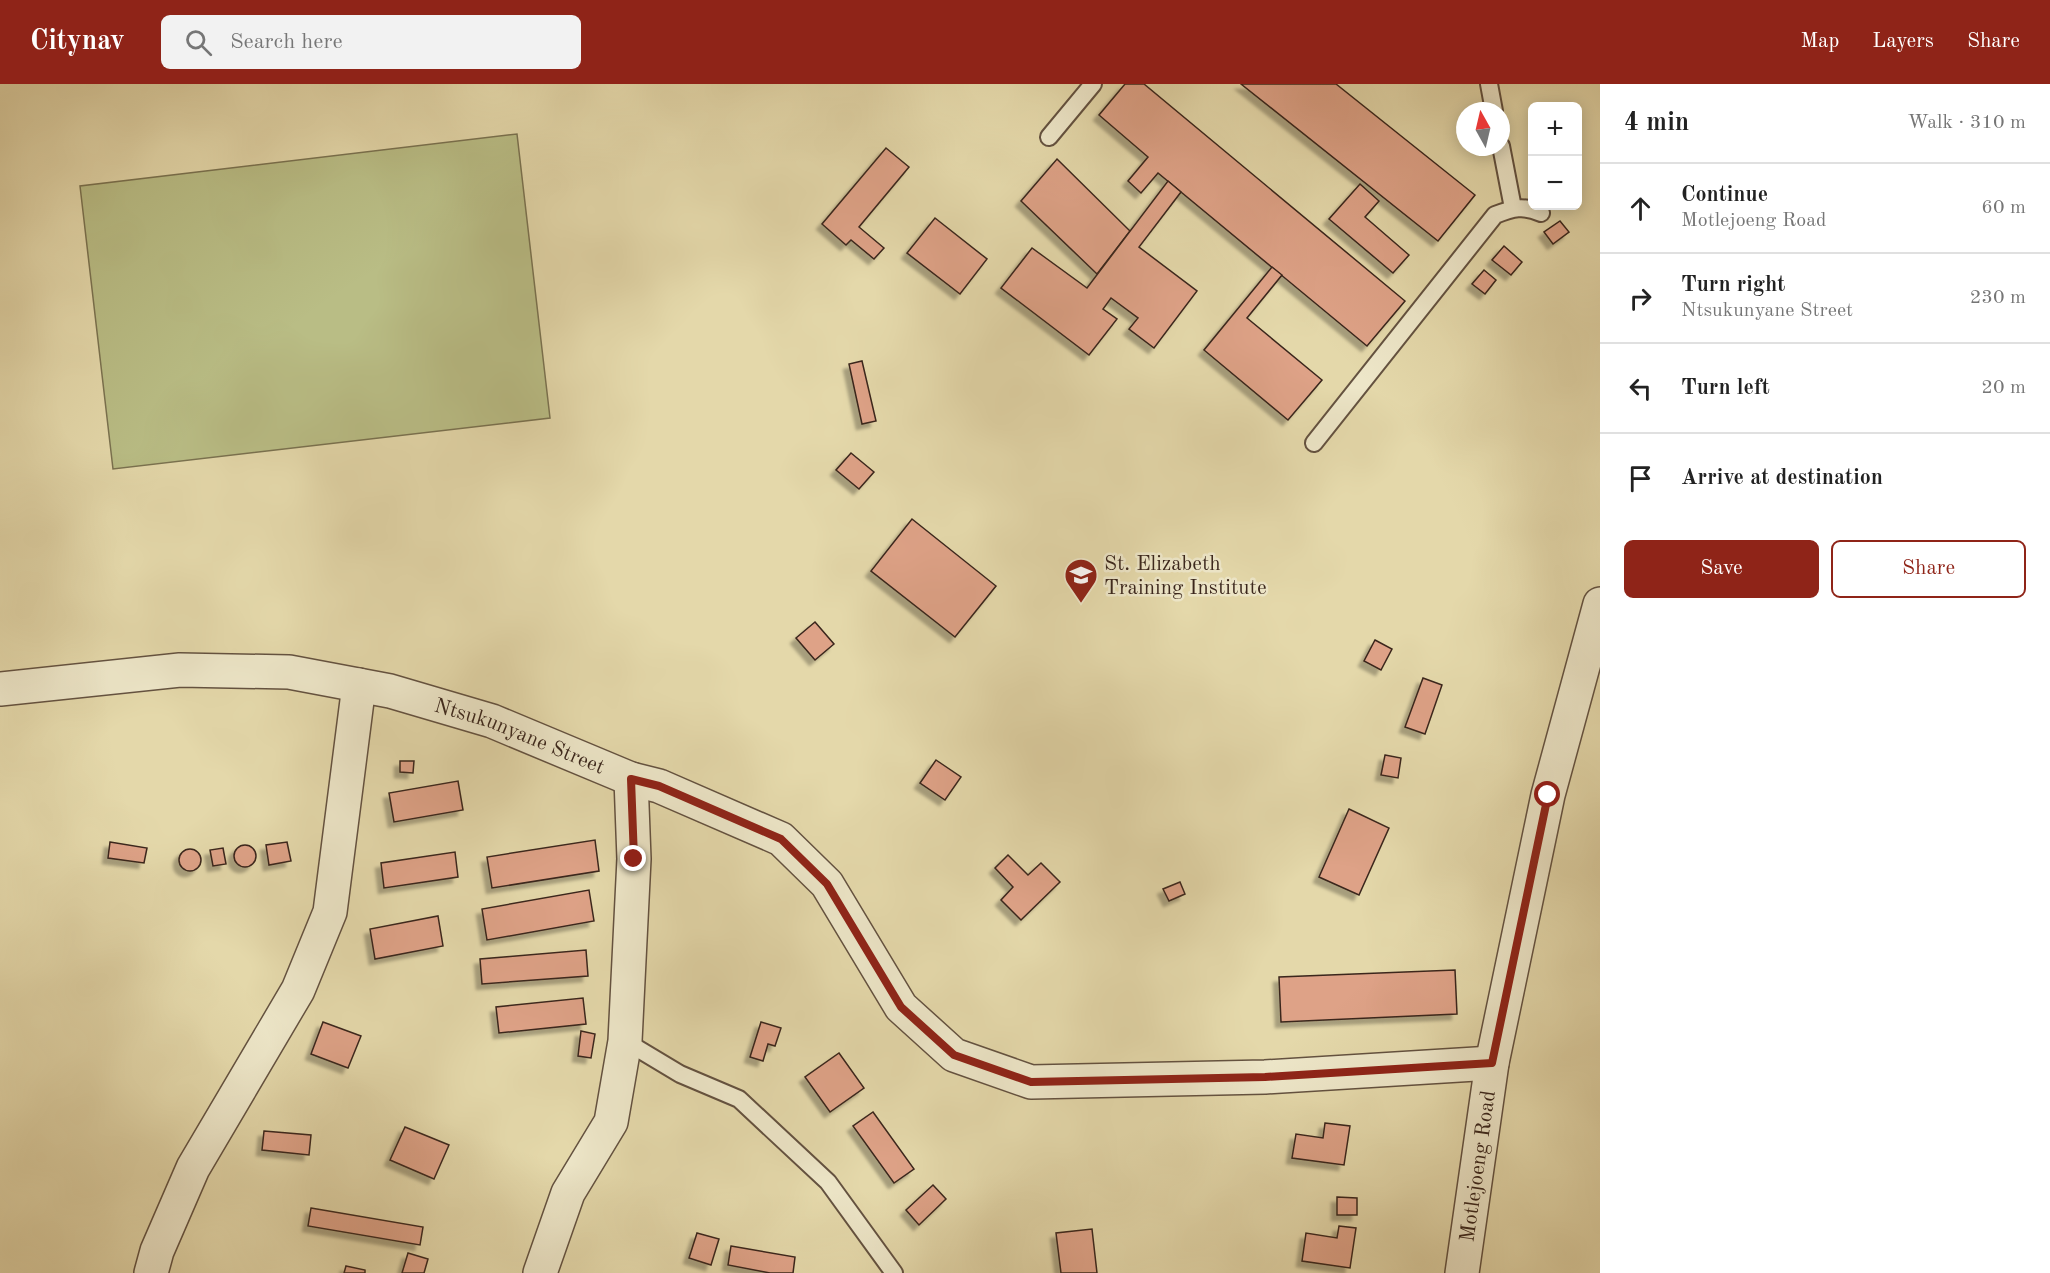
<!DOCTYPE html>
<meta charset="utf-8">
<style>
body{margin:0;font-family:"Old Standard TT",serif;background:#f2f2f2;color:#222}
.controls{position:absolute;right:18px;top:18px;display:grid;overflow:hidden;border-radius:9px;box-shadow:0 3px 15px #0003}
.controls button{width:54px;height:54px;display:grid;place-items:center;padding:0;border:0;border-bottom:2px solid #e0e0e0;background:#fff;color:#222;font:30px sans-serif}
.compass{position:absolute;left:1456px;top:18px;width:54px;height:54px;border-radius:50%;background:#fff;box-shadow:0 3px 15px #0003;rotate:352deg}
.stop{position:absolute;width:18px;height:18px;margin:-14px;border:4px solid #8f2418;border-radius:50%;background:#fff}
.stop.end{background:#8f2418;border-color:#fff;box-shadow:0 2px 6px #0008}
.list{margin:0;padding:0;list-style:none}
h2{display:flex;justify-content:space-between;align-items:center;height:78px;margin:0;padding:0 24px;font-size:26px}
h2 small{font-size:20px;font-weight:400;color:#767676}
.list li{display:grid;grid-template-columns:39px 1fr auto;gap:18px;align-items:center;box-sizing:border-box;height:90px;padding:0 24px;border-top:2px solid #e0e0e0}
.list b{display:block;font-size:22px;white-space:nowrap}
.list p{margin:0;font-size:20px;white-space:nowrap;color:#767676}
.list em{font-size:20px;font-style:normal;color:#767676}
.actions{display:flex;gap:12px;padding:18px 24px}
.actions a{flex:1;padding:14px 0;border:2px solid #8f2418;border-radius:9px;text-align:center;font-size:21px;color:#8f2418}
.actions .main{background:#8f2418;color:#fff}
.icon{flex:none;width:33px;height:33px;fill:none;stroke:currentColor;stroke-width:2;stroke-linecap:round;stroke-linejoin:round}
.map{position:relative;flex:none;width:1600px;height:1189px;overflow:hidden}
header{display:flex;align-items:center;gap:36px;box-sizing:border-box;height:84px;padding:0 30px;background:#8f2418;color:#fff}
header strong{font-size:28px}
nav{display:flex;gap:33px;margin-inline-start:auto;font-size:21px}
.search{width:420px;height:54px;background:#f2f2f2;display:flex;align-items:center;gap:15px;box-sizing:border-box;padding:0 21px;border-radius:9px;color:#767676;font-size:22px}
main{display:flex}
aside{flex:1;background:#fff}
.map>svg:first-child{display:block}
.green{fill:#b9bd85;stroke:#7a7250;stroke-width:1.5}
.building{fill:#dea287;stroke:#3a261c;stroke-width:1.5;filter:url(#shadow)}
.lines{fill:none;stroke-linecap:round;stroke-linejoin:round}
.service-casing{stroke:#645240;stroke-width:20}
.minor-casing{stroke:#645240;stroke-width:36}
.service{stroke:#ede6c8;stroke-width:16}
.minor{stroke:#ede6c8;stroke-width:33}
.route{stroke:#8f2418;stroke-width:8}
.labels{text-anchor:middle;stroke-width:5;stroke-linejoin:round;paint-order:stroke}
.poi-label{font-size:21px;fill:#3a261c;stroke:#ede6c8;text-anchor:start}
.street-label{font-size:21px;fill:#3a261c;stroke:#ede6c8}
</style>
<header>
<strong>Citynav</strong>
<div class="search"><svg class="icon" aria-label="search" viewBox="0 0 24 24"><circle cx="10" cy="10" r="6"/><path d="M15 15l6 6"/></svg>Search here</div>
<nav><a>Map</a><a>Layers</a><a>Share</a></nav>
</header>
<main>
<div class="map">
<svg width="1600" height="1189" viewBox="0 0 1600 1189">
<defs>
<filter id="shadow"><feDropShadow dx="-5.5" dy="5.5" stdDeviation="1.5" flood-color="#0004"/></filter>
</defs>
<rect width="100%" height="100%" fill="#e4d8aa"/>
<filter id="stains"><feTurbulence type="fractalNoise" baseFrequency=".00333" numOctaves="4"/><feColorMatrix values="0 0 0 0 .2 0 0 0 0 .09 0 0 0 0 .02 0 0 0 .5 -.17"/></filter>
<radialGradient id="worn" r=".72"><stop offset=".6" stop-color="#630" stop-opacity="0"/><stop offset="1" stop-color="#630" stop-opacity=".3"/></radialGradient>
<!-- green -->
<path class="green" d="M517 50 550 334 113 385 80 102Z"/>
<!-- building -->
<g class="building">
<path d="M1125 0H1144L1405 217 1367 262 1158 89 1141 109 1128 97 1148 73 1099 31Z"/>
<path d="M1241 0H1336L1475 111 1438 157Z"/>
<path d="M886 64 909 83 859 143 884 164 874 175 851 156 846 161 822 140Z"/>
<path d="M1057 75 1130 147 1097 190 1021 117Z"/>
<path d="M1168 97 1181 108 1139 163 1197 207 1154 264 1129 245 1138 234 1111 214 1103 225 1117 235 1089 271 1001 204 1032 164 1087 204Z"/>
<path d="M1360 100 1379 117 1365 133 1409 171 1393 189 1329 135Z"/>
<path d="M935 134 987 175 960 210 907 169Z"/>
<path d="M1560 137 1569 148 1553 160 1544 148Z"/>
<path d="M1504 162 1522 178 1511 191 1492 176Z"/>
<path d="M1272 183 1282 191 1247 234 1322 296 1288 336 1204 266Z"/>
<path d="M1484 186 1496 196 1485 210 1472 200Z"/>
<path d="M862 277 876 337 862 340 849 280Z"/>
<path d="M851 369 874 388 859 405 836 386Z"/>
<path d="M912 435 996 502 955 553 871 487Z"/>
<path d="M815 538 834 560 815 576 796 554Z"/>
<path d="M1375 556 1392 565 1381 586 1364 577Z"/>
<path d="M1423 594 1442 601 1425 650 1405 643Z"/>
<path d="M1385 671 1401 674 1398 694 1381 691Z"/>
<path d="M936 676 961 693 945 716 920 699Z"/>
<path d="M400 677H414L413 689 400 688Z"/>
<path d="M458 697 463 726 394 738 389 709Z"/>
<path d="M1349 725 1389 744 1359 811 1319 793Z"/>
<path d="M595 756 599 787 492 804 487 773Z"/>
<path d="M110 758 147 764 144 779 108 774Z"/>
<path d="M287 758 291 777 269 781 266 761Z"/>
<circle cx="245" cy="772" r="11"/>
<path d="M223 764 226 780 213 782 210 766Z"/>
<circle cx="190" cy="776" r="11"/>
<path d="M455 768 458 793 384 804 381 779Z"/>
<path d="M1008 771 1028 791 1041 779 1060 798 1021 836 1001 816 1013 803 995 784Z"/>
<path d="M1180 798 1185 810 1169 817 1163 805Z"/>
<path d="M589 806 594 837 487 856 482 825Z"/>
<path d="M438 832 443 862 375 875 370 845Z"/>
<path d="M586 866 588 892 482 900 480 875Z"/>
<path d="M1455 886 1457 930 1281 938 1279 893Z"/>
<path d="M583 914 586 940 499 949 496 923Z"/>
<path d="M323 938 361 952 348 984 311 970Z"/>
<path d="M761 938 781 944 775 962 768 960 763 977 750 973Z"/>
<path d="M581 947 595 950 591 974 578 972Z"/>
<path d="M839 969 864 1004 830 1028 805 993Z"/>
<path d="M873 1028 914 1085 894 1099 853 1042Z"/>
<path d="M1325 1039 1350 1042 1344 1081 1292 1074 1296 1050 1323 1054Z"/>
<path d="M405 1043 449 1061 434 1095 390 1076Z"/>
<path d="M264 1047 311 1051 309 1071 262 1066Z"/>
<path d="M933 1101 946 1115 919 1141 906 1126Z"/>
<path d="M1337 1113 1357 1114V1131H1337Z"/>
<path d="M311 1124 423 1143 420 1161 308 1142Z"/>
<path d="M1339 1142 1356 1144 1350 1184 1302 1177 1306 1149 1337 1154Z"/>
<path d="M1092 1145 1097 1189H1061L1056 1149Z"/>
<path d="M697 1149 719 1155 711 1181 689 1174Z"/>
<path d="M731 1162 795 1173 793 1189H770L728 1181Z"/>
<path d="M408 1169 428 1175 424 1189H402Z"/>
<path d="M346 1182 365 1186V1189H344Z"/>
</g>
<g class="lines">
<!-- service casing -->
<g class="service-casing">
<g id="service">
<path d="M1489 0 1494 27"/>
<path d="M1049 53 1093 0"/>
<path d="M1501 62 1513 124"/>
<path d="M1314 359 1495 131C1513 124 1523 121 1541 129"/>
<path d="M625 957 680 990 739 1015 828 1098 894 1189"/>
</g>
</g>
<!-- minor casing -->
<g class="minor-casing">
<g id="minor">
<path id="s1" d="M0 605 180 586 289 588 390 607 492 637 631 695 659 702 781 755 827 800 901 923 954 971 1031 998 1265 993 1492 979"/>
<path d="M151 1189 157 1167 193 1084 298 906 330 828 359 601"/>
<path d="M540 1189 568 1109 611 1038 625 957 634 775 631 695"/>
<path id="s2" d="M1462 1189 1492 979 1548 711 1600 520"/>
</g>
</g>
<!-- service -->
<use href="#service" class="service"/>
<!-- minor -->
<use href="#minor" class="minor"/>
</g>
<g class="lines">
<!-- route -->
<path class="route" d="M634 775 631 695 659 702 781 755 827 800 901 923 954 971 1031 998 1265 993 1492 979 1548 711"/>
</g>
<!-- icons -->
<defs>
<g id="university-pin" transform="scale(1.725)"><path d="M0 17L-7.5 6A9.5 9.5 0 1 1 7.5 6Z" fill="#8f2418" stroke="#ede6c8"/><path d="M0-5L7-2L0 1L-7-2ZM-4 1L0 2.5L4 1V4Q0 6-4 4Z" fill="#fff"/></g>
</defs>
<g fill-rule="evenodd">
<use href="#university-pin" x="1081" y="491"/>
</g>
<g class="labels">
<!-- poi labels -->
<g class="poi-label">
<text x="1104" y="486">St. Elizabeth<tspan x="1104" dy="24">Training Institute</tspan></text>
</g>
<!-- street labels -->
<g class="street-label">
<text dy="7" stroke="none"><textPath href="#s1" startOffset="530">Ntsukunyane Street</textPath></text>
<text dy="7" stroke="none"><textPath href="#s2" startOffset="108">Motlejoeng Road</textPath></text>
</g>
</g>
<rect width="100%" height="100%" filter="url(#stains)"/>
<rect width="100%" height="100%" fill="url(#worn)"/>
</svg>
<div class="controls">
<button>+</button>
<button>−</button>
</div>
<svg class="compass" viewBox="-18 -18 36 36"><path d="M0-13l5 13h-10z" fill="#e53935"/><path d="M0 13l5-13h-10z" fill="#767676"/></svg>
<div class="stop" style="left:1548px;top:711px"></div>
<div class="stop end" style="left:634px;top:775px"></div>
</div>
<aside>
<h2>4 min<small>Walk · 310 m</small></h2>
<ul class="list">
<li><svg class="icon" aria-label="ahead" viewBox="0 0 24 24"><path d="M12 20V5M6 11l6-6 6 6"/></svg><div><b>Continue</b><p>Motlejoeng Road</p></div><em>60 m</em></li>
<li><svg class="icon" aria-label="right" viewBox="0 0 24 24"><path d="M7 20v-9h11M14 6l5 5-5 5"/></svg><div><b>Turn right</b><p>Ntsukunyane Street</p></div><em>230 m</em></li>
<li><svg class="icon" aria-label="left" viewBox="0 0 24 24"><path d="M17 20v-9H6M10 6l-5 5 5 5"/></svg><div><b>Turn left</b></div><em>20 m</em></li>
<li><svg class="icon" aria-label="arrive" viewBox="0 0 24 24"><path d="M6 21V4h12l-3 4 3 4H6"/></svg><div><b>Arrive at destination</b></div></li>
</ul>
<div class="actions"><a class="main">Save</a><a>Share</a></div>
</aside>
</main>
